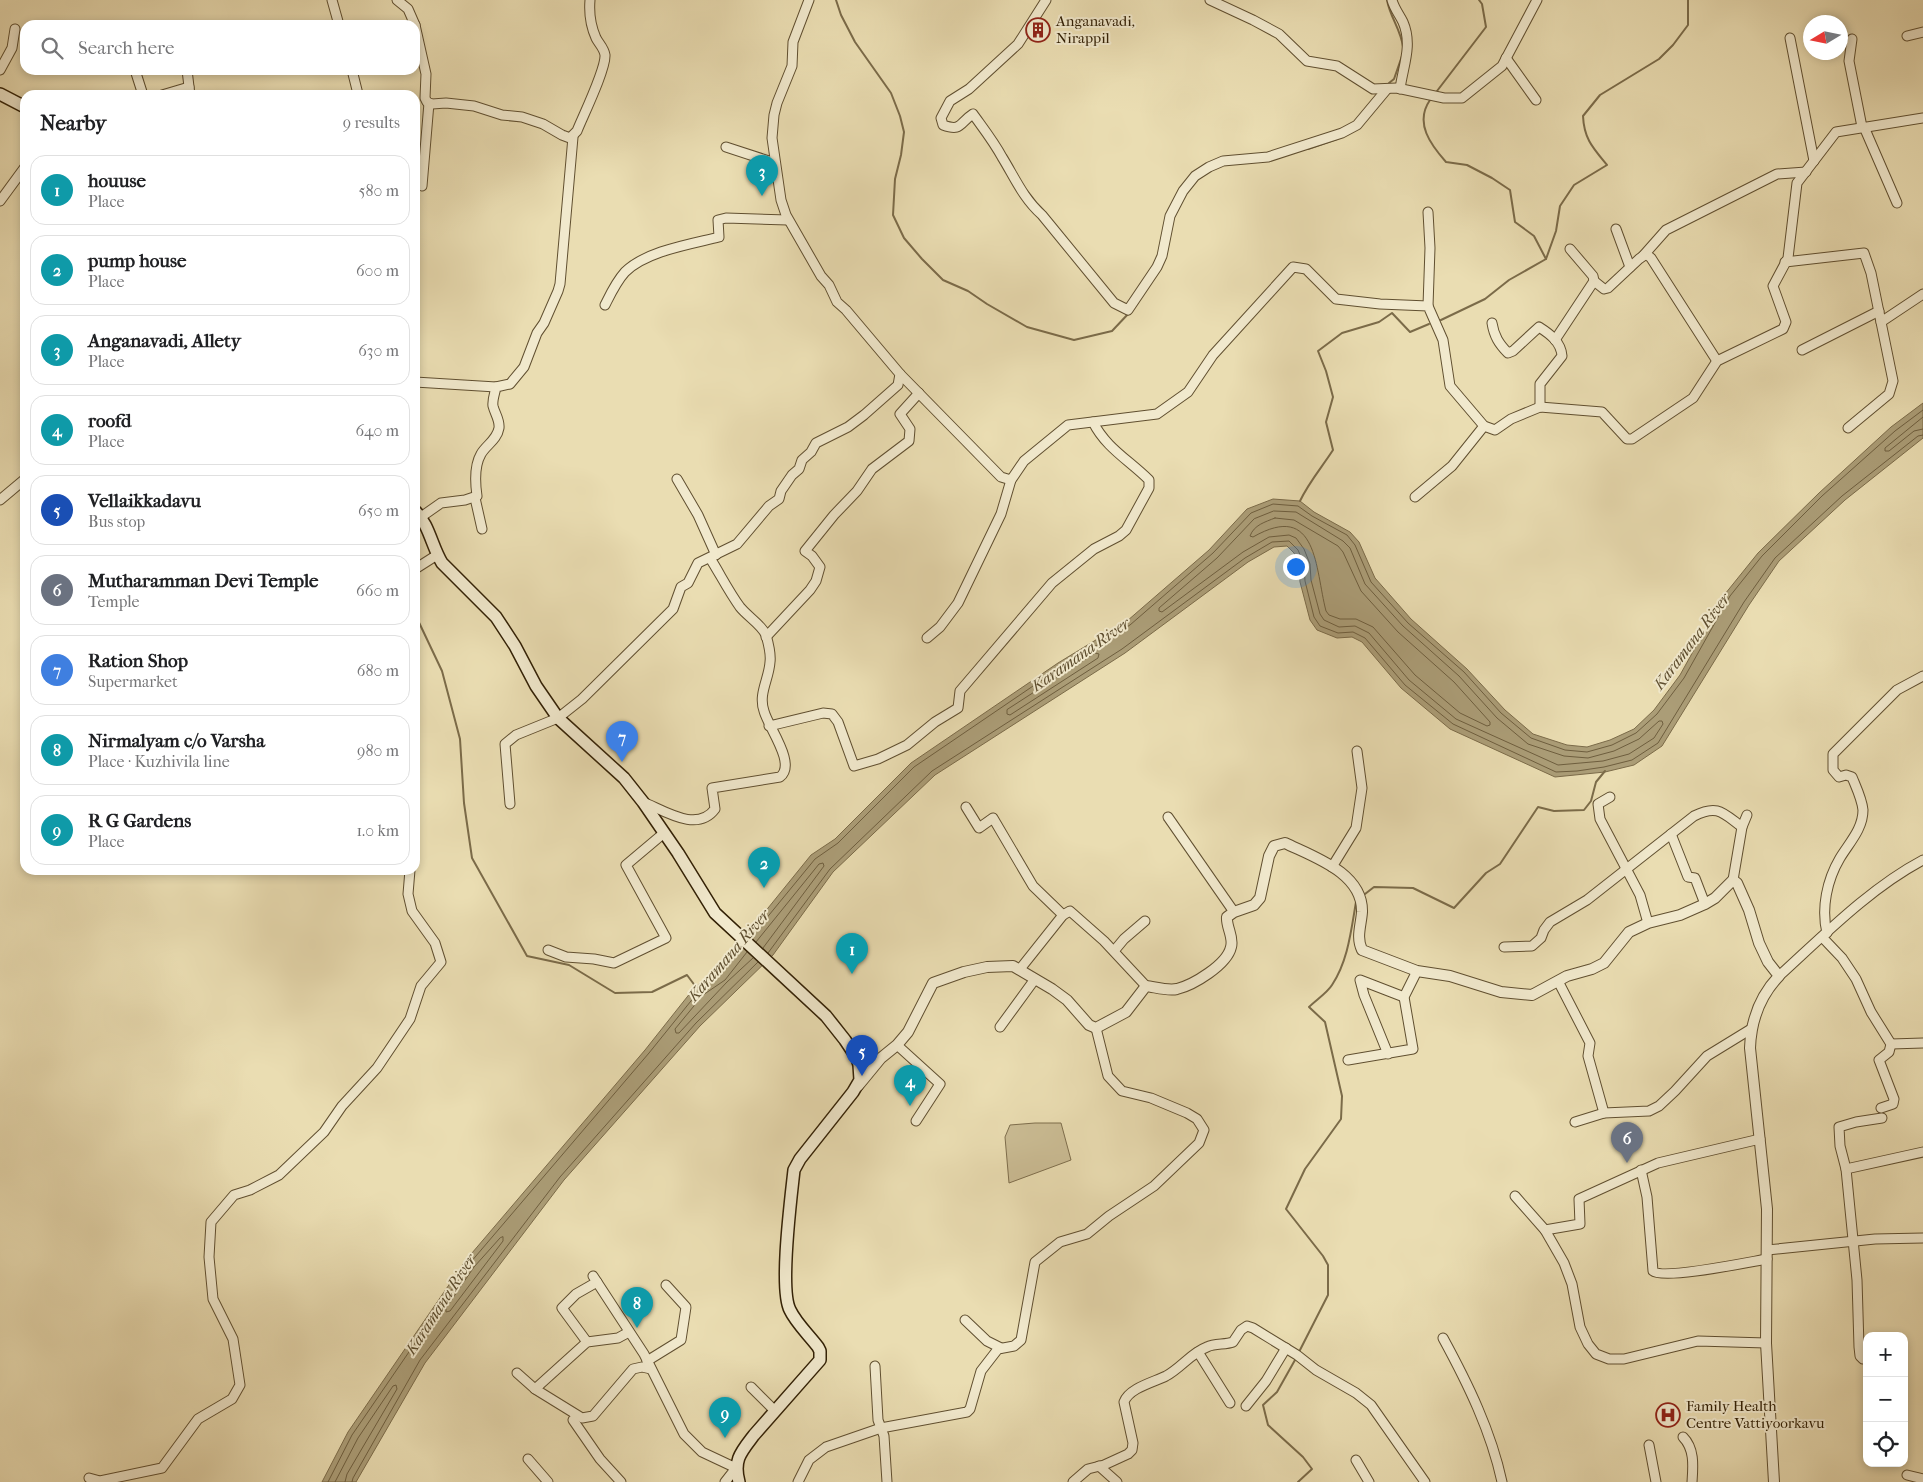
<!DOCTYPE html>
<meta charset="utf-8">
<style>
body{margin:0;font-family:"IM FELL French Canon",serif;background:#f2f2f2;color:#202124}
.controls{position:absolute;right:15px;bottom:15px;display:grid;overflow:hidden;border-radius:10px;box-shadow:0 2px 8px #0003}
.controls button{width:45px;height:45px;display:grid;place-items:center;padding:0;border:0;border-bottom:1px solid #e0e0e0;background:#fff;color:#202124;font:25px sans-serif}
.compass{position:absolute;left:1803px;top:15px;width:45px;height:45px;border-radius:50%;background:#fff;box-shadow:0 2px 8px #0003;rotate:260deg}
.you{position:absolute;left:1295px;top:566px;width:18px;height:18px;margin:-12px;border:4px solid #fff;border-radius:50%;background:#1a73e8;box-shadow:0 0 0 8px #1a73e833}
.badge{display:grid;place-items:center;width:32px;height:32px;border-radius:50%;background:#8f2418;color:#fff;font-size:16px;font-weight:700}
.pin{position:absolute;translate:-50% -41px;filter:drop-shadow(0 1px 2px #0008)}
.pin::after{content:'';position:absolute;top:26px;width:18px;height:15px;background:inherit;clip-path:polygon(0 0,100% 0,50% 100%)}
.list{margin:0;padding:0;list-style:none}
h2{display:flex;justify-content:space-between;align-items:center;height:65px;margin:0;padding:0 20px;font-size:21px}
h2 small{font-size:16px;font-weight:400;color:#757577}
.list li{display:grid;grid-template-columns:32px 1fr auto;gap:15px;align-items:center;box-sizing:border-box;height:70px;margin:0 10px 10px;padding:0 10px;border:1px solid #e0e0e0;border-radius:15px}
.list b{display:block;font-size:19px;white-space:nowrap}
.list p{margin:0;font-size:16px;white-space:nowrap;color:#757577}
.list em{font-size:16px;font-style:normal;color:#757577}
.icon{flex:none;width:28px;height:28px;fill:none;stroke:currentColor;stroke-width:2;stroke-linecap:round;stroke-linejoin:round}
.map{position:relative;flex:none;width:1923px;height:1482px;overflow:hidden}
.search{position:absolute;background:#fff;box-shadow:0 2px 8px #0003;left:20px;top:20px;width:400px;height:55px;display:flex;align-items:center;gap:12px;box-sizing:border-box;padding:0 18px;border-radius:15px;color:#757577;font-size:19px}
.panel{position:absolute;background:#fff;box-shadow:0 2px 8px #0003;left:20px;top:90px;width:400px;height:785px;border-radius:15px}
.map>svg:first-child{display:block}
.green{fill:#cbbd95;stroke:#7e6e4d}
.water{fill:#ab9d77;stroke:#7b6b49}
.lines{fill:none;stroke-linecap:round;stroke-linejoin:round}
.shore{stroke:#6e5e3e;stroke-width:1}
.stream{stroke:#7b6b49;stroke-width:2}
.minor-casing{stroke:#604f30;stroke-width:11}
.tertiary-casing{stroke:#604f30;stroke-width:12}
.secondary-casing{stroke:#322005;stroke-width:14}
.minor{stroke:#f1e9cd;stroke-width:9}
.tertiary{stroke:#f1e9cd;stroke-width:10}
.secondary{stroke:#f1e9cd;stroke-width:11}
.labels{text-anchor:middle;stroke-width:4;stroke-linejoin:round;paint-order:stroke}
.poi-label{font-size:15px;fill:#322005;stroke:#f1e9cd;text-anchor:start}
.water-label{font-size:16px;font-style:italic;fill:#5c4c2d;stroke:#f1e9cd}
</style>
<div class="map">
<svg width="1923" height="1482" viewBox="0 0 1923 1482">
<rect width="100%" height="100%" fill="#eaddb2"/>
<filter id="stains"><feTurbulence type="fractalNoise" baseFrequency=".004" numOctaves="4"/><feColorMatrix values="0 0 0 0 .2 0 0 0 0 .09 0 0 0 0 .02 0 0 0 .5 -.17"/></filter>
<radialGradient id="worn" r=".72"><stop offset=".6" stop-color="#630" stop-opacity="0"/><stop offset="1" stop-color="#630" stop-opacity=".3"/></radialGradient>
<!-- green -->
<path class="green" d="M1035 1123H1061L1071 1160 1009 1183 1005 1137 1010 1125Z"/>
<!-- water -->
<path class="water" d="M1923 403V438L1845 500 1779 561 1749 605 1662 746 1634 765 1605 772 1555 777 1450 729 1401 688 1362 642 1352 637 1337 638 1317 630 1310 620 1300 582 1299 566 1294 553 1287 546 1274 547 1248 562 1125 653 935 775 833 872 773 955 700 1026 564 1180 425 1363 356 1482H322L348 1432 466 1260 645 1050 695 987 717 971 811 855 835 839 911 763 1058 663 1127 621 1209 550 1247 509 1273 499 1300 501 1314 512 1350 532 1359 542 1375 578 1411 619 1467 669 1505 710 1533 734 1567 745 1587 747 1610 740 1634 729 1654 710 1680 675 1725 594 1758 553 1819 493 1891 427Z"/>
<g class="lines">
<!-- shore -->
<g class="shore">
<path d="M1923 417 1885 448V451H1889L1914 431 1923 429"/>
<path d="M1274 511 1296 512 1343 541 1350 548 1365 584 1403 626 1459 676 1497 718 1528 744 1564 756 1588 758 1614 751 1639 739 1659 721H1662L1663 724 1654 738 1629 754 1603 761 1558 765 1456 719 1409 680 1369 633 1355 626 1339 627 1324 620 1320 614 1311 580 1310 564 1304 549 1296 538 1289 535 1269 537 1243 552 1162 612 1159 611V608L1217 558 1254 519Z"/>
<path d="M1275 518 1294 520 1338 546 1343 552 1361 591 1398 632 1454 682 1490 722V725L1487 726 1460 713 1415 675 1373 627 1356 619H1340L1329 615 1326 611C1315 569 1318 500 1253 537L1250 536C1254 525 1265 522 1275 518Z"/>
<path d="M1095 653 1099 654 1098 658 1010 715 1007 714V710Z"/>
<path d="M751 937 815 859 838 843 914 767 1061 667 1130 625 1213 553 1251 513 1273 504 1298 506 1312 516 1347 535 1355 545 1371 582 1408 623 1464 672 1501 713 1531 738 1565 750 1587 752 1612 745 1636 733 1657 714 1684 678 1730 596 1762 556 1822 496 1895 431 1923 410"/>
<path d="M756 942 819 864 823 863 824 866 763 948"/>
<path d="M747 952 725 980 703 995 675 1029 676 1033H679L727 982 753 958"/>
<path d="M768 953 830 869 932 771 1122 649 1245 558 1272 542 1289 541 1298 550 1304 564 1305 581 1314 617 1320 626 1338 633 1353 632 1365 638 1405 685 1453 724 1556 772 1577 771 1604 767 1632 760 1658 743 1744 602 1775 558 1842 496 1918 436 1923 435"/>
<path d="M503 1237V1241L450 1311 446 1312V1308L474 1267 500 1238Z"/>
<path d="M328 1482 352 1435 470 1263 649 1053 699 991 720 975 743 948"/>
<path d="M335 1482 358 1438 393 1386 396 1385 397 1389 347 1474 345 1482"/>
<path d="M352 1482 353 1478 420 1360 560 1177 696 1023 758 962"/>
</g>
<!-- stream -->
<g class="stream">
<path d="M836 0 841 15 855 42 891 93 900 116 904 132 901 155 895 179 893 215 904 238 922 259 943 280 968 291 987 304 1027 327 1074 340 1112 331 1129 313"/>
<path d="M1387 0C1390 17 1401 30 1403 47"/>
<path d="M1389 83 1394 79 1402 56"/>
<path d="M1437 91 1486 27 1482 4 1479 0"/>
<path d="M1430 100C1414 123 1431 145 1446 162L1467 165 1492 178 1510 190 1515 222 1534 236 1546 259 1509 280 1485 299 1441 320"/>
<path d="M1308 149 1337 139"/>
<path d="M1546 259 1556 231 1560 206 1574 185 1607 165C1593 148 1584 139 1583 116L1600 95 1659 59 1673 45 1688 25V0"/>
<path d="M1300 501C1309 482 1322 467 1333 450L1326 422 1333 397 1326 371 1318 351 1342 333 1379 322 1392 313 1410 332 1429 324"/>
<path d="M415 614 442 671 460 739 464 803 472 858 527 956 569 965 615 993 652 992 687 975 696 987"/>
<path d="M1365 894 1374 887 1413 888 1454 908 1486 873 1500 864 1538 807 1554 811 1584 810 1591 801 1596 782 1605 771"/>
<path d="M1300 1350 1328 1295V1265L1323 1256 1286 1209 1305 1169 1341 1119 1342 1096 1325 1022 1309 1007C1316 1000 1327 993 1332 985 1348 961 1351 931 1356 902"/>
<path d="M1295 1360 1277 1392 1263 1405 1268 1425 1303 1457 1312 1469 1298 1482"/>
</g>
<!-- minor casing -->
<g class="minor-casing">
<g id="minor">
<path d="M332 0 339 25"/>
<path d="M397 0 408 9 415 25"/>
<path d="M1046 0 1018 44 969 89 950 101 941 118 943 125C962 132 959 123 973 114 983 128 994 142 1002 157 1015 178 1023 198 1042 215L1114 303 1128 310 1157 267 1162 256 1170 216 1183 191 1195 176 1209 167 1223 161 1268 157 1342 133 1357 125 1387 89"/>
<path d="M1210 0 1253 20 1279 34 1307 61 1337 66 1373 89 1397 88 1444 98H1462L1502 66 1537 0"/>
<path d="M1392 0C1394 8 1399 14 1403 22 1413 45 1403 66 1400 89"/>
<path d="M415 25 426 74 425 98 427 102 432 104 446 103 474 106 502 115 522 117 543 124 562 135 570 138 577 131C583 116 606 69 605 55 604 48 599 44 596 38 591 27 589 12 590 0"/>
<path d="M1907 36 1923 32"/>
<path d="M1790 38 1814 161"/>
<path d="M1852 39 1849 61 1862 127"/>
<path d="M1506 58 1536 100"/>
<path d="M0 70 12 48 15 29"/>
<path d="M135 70 143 95"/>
<path d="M187 70 190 95"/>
<path d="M352 70 358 94"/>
<path d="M162 95 189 87"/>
<path d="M1864 127 1897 203"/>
<path d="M726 147 775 163"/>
<path d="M422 186 429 103"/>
<path d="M0 201 25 167"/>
<path d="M1428 212 1430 248 1428 306"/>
<path d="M1616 229 1630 267"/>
<path d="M1643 256 1666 230 1777 174 1806 172"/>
<path d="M1785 262 1864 253 1871 273 1893 381 1889 394 1848 428"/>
<path d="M1594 281 1604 289 1608 288 1639 259 1646 254 1651 258 1717 361"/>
<path d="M605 305C611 293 616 282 625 272 646 251 691 244 719 237L718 220 726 218 788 220"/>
<path d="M1881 322 1923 294"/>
<path d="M1492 323C1494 336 1499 344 1508 353L1513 351 1539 327C1550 334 1561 342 1562 356L1540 384V407"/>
<path d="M1555 340 1594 281 1593 276 1570 249"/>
<path d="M1802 350 1879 311"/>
<path d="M900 374 1001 477 1011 480 1024 461 1068 425 1157 414 1188 392 1213 355 1293 267 1306 269 1336 299 1380 304 1428 306 1443 340 1450 386 1484 426 1495 430 1511 419 1540 407 1602 412 1627 439H1632L1693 398 1717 361 1783 329 1786 322 1773 286 1788 258 1797 183 1836 132 1923 118"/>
<path d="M415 382 496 387"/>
<path d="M677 479 698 515 716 555"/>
<path d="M1415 497 1452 466 1484 426"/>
<path d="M475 498 482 529"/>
<path d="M0 500 25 479"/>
<path d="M421 517 441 503 465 500 477 496C475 482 474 466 481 454 486 445 497 440 499 428 500 420 495 414 493 406 492 400 495 393 496 387L510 384 524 367 537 333 544 323 558 291 560 284 573 137"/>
<path d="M415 569 437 555"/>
<path d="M766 637 810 590 816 581 820 567 812 556 805 551 834 515 857 491 872 469 909 441 910 429 900 414 919 393"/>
<path d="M927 638 940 627 958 603 1001 514 1011 480"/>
<path d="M769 726 823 713 832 714 838 722 854 766 878 759 907 745 935 722 958 708 960 691 1052 583 1094 549 1119 536 1126 530 1149 488V480C1129 460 1106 448 1093 422"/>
<path d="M1610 797 1598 804 1600 819 1640 895 1648 923"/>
<path d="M643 802C665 811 697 833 715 809L712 788 780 777C797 764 768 727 764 711 758 694 769 679 770 662 771 655 768 642 766 635 762 625 747 616 740 607 729 592 720 574 710 558"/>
<path d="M510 804 505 744 516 735 558 718 582 699 673 609 681 587 688 583 698 563 737 544 769 506 779 499 781 491 792 475 799 469 802 460 811 452 816 443 848 427 864 415 898 385 900 374 846 310 837 302 829 285 821 276 786 215 781 200 772 138 774 115 777 103 792 66 793 42 809 0"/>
<path d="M966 807 979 828 993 818 1033 886 1063 915"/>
<path d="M1168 817 1234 912"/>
<path d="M1671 834 1688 877 1695 878 1705 904"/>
<path d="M1332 867 1356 828 1362 788 1357 751"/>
<path d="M1733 880 1742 827 1747 815"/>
<path d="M1827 933C1821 908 1827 880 1840 858 1849 843 1863 829 1863 810 1862 799 1856 787 1852 777L1846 775 1839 777 1833 770V754L1897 690 1923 676"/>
<path d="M1822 937 1842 958 1856 979 1871 1012 1891 1044 1889 1052 1879 1060 1894 1099 1893 1104 1881 1108"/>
<path d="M1504 947 1532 946 1541 938 1544 930 1550 922 1587 900 1694 816C1718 804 1723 813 1742 827"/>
<path d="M548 950 566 957 594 959 614 963 666 938 626 865 664 833"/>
<path d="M1114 951 1124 939 1145 921"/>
<path d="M1020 969 1063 915 1070 911 1104 941 1146 986"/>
<path d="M1779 976C1823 936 1870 888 1923 860"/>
<path d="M1558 981 1590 1043 1588 1056 1604 1113"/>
<path d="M1000 1027 1035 979"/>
<path d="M1891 1044 1923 1043"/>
<path d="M897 1045 940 1084 916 1121"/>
<path d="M1388 1054 1364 995 1360 980 1404 997"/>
<path d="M1348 1060 1413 1049 1404 997 1417 971"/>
<path d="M1575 1122 1604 1113 1649 1111 1659 1106 1675 1091 1707 1056 1751 1029"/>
<path d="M1846 1169 1840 1146 1839 1127 1856 1122 1882 1118"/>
<path d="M1641 1170 1647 1197 1653 1271C1663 1280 1749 1262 1767 1259"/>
<path d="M1515 1196 1545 1230 1564 1263 1572 1284 1580 1327 1588 1344 1596 1354 1609 1359H1624L1698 1341 1766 1343"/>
<path d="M1545 1230 1580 1224 1579 1199 1658 1163 1760 1139"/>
<path d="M1767 1250 1875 1239 1923 1238"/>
<path d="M593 1276 644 1354 684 1434 702 1452 736 1468 725 1482"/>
<path d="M965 1320 987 1341 1001 1348"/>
<path d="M1443 1338C1468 1384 1491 1431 1502 1482"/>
<path d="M587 1342 562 1308 576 1294 597 1282"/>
<path d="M1198 1352 1230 1403"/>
<path d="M1867 1358 1863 1359 1860 1356 1859 1347 1857 1280 1846 1169 1923 1152"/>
<path d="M647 1361 681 1340 686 1307 666 1285"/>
<path d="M875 1366 878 1420 884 1436 887 1482"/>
<path d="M517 1373 535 1389 582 1418 593 1416 633 1369 642 1367 651 1369"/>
<path d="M751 1387 775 1411"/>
<path d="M535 1389 587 1342 618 1338 629 1332"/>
<path d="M1246 1406 1266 1381 1286 1348"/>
<path d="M573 1420 600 1459 621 1482"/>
<path d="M1683 1437C1695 1449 1693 1467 1692 1482"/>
<path d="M1649 1445 1656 1482"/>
<path d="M528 1459 548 1482"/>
<path d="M1356 1460 1369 1482"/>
<path d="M1099 1466 1117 1482"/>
<path d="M1907 1475 1923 1479"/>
<path d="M89 1478 100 1481 162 1468 198 1419 232 1399 240 1385 233 1339 213 1299 209 1257 211 1222 234 1195 250 1190 279 1175 324 1132 342 1106 377 1068 410 1019 421 986 441 962 435 943 412 911 408 894 410 870"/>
<path d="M798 1482 809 1460 826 1447 881 1428 967 1412 970 1409 981 1371 998 1349 1014 1346 1021 1340 1035 1262 1060 1242 1087 1234 1109 1216 1154 1186 1199 1143 1204 1130 1197 1119 1187 1113 1151 1098 1122 1091 1108 1076 1096 1028"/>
<path d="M1073 1482 1088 1469 1104 1465 1128 1454 1132 1450 1133 1443 1124 1402C1129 1388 1154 1382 1166 1376 1181 1368 1191 1353 1207 1347 1215 1343 1225 1345 1233 1342L1241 1330 1247 1326 1253 1328 1297 1355 1316 1370 1356 1393 1371 1405 1425 1482"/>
</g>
</g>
<!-- tertiary casing -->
<g class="tertiary-casing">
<path id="tertiary" d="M858 1086 881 1058 897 1045 908 1032 933 983 964 972 987 967 1013 966 1052 989 1067 1000 1089 1025 1096 1028 1126 1012 1146 986C1155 987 1167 991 1177 989 1193 985 1227 965 1231 947 1234 937 1226 927 1227 917L1234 912 1254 905 1260 898 1269 856 1274 846 1285 843C1314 857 1363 873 1362 912 1361 926 1356 937 1362 950L1417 971 1450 976 1501 992 1532 995 1567 976 1592 969 1604 963 1629 932 1648 923 1680 915 1705 904 1715 898 1733 880 1737 883 1749 910 1759 943 1768 962 1779 976C1760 996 1751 1020 1750 1048L1767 1209 1766 1343 1774 1482"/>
</g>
<!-- secondary casing -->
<g class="secondary-casing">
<g id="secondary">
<path d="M0 94 25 107"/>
<path d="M415 511C429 524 432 547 442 563L496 617 515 646 536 686 558 718 624 778 643 802 678 853 715 913 826 1016 845 1040 857 1058 859 1065 860 1080 853 1092 800 1159 794 1170C791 1198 779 1289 790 1310 796 1323 809 1335 818 1347L820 1351V1360L754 1435C741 1452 733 1460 739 1482"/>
</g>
</g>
<!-- minor -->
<use href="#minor" class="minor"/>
<!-- tertiary -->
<use href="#tertiary" class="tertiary"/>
<!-- secondary -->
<use href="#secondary" class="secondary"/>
</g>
<!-- icons -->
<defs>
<g id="building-ring" transform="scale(1.25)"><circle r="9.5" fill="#f1e9cd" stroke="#8f2418" stroke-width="1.5"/><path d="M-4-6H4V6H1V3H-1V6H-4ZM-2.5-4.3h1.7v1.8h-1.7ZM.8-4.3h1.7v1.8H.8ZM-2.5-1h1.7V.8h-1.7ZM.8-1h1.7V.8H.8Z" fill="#8f2418"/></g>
<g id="hospital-ring" transform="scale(1.25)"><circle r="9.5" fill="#f1e9cd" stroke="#8f2418" stroke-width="1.5"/><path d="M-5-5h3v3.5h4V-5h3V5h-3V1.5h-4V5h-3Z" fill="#8f2418"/></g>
</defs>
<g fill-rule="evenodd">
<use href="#building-ring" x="1038" y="30"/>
<use href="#hospital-ring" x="1668" y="1415"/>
</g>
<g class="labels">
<!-- poi labels -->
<g class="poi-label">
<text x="1056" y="26">Anganavadi,<tspan x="1056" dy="17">Nirappil</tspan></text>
<text x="1686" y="1411">Family Health<tspan x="1686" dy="17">Centre Vattiyoorkavu</tspan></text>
</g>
<!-- water labels -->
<g class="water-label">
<text transform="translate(1691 641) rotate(-53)" y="6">Karamana River</text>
<text transform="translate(1080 654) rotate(-35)" y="6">Karamana River</text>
<text transform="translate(728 955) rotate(-49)" y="6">Karamana River</text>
<text transform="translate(440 1304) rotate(-57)" y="6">Karamana River</text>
</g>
</g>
<rect width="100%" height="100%" filter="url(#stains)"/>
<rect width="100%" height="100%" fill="url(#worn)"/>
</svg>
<div class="controls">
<button>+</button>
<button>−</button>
<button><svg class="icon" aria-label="locate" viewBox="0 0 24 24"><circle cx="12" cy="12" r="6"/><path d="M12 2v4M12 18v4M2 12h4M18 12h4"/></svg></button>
</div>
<svg class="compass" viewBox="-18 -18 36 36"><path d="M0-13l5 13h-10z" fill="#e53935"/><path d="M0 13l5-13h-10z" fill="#757577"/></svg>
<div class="you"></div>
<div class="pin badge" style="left:852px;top:974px;background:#0f9aa8">1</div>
<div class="pin badge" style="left:764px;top:888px;background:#0f9aa8">2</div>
<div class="pin badge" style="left:762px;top:196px;background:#0f9aa8">3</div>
<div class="pin badge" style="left:910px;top:1106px;background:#0f9aa8">4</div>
<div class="pin badge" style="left:862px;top:1076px;background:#1a4fb4">5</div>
<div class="pin badge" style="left:1627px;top:1163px;background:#6b7280">6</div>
<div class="pin badge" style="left:622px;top:762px;background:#3f7fe0">7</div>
<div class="pin badge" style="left:637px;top:1328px;background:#0f9aa8">8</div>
<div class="pin badge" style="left:725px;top:1438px;background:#0f9aa8">9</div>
<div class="search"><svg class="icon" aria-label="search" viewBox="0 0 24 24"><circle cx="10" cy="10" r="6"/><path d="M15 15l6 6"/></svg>Search here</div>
<section class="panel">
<h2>Nearby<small>9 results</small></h2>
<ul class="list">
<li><span class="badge" style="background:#0f9aa8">1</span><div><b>houuse</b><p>Place</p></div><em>580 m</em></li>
<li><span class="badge" style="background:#0f9aa8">2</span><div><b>pump house</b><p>Place</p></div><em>600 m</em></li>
<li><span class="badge" style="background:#0f9aa8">3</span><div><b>Anganavadi, Allety</b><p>Place</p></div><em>630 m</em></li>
<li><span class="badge" style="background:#0f9aa8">4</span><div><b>roofd</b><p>Place</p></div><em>640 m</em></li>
<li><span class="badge" style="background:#1a4fb4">5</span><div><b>Vellaikkadavu</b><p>Bus stop</p></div><em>650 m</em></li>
<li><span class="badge" style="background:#6b7280">6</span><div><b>Mutharamman Devi Temple</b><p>Temple</p></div><em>660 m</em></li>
<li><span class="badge" style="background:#3f7fe0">7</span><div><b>Ration Shop</b><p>Supermarket</p></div><em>680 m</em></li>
<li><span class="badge" style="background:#0f9aa8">8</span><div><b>Nirmalyam c/o Varsha</b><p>Place · Kuzhivila line</p></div><em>980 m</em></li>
<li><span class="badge" style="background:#0f9aa8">9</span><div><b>R G Gardens</b><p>Place</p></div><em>1.0 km</em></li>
</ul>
</section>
</div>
